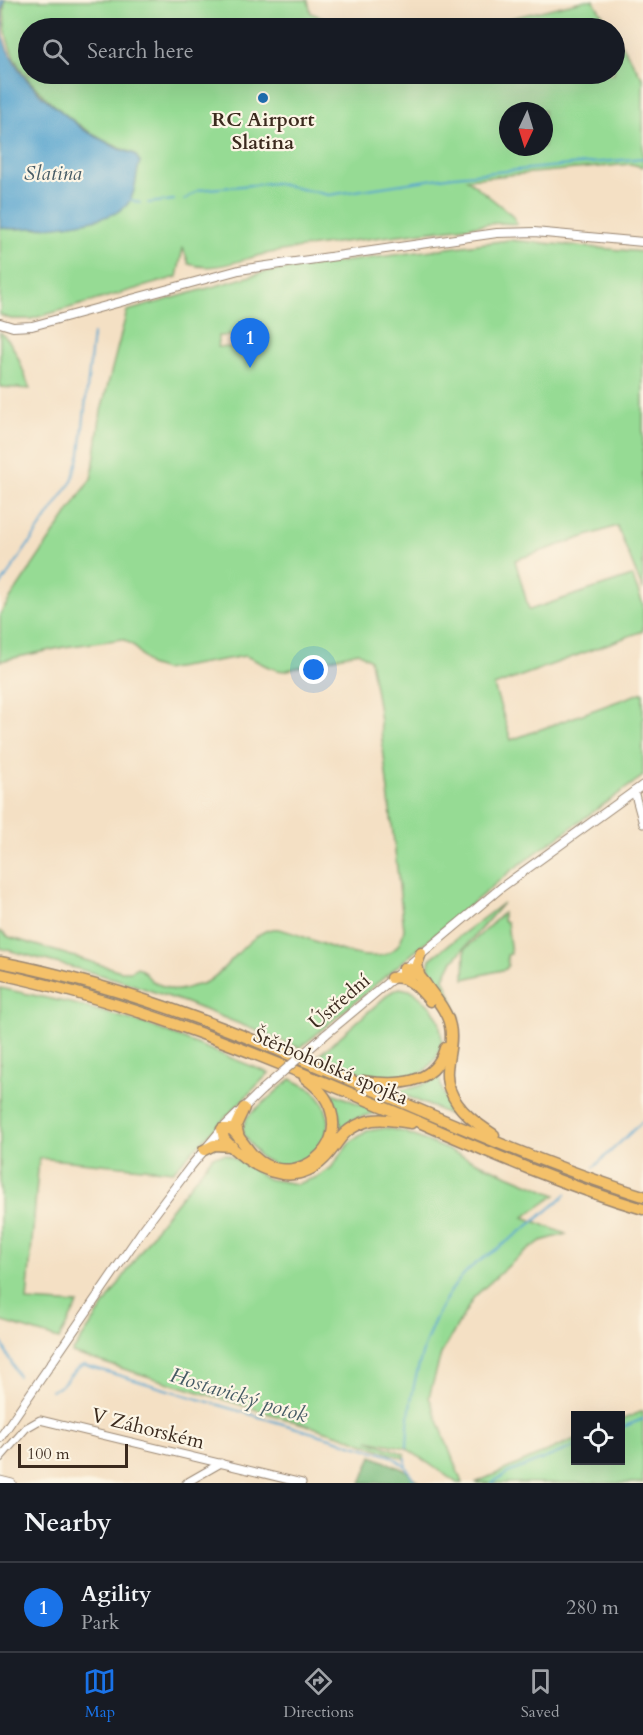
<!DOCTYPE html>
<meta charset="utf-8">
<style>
body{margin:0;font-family:Cardo,serif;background:#20242c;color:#f1f3f6}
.controls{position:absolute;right:18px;bottom:18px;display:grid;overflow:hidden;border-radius:0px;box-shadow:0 6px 24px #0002}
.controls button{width:54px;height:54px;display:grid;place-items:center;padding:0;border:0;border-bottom:2px solid #363941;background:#171b24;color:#f1f3f6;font:30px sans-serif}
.compass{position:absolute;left:499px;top:102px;width:54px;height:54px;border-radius:50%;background:#171b24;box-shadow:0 6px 24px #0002;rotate:184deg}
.scale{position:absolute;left:18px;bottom:15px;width:110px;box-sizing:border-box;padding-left:6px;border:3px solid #3b2a1e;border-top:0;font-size:16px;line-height:21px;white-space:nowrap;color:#3b2a1e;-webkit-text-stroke:4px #fcf5e5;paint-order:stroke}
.you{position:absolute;left:314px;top:670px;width:21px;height:21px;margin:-15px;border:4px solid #fff;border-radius:50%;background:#1a73e8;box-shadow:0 0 0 9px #1a73e833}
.badge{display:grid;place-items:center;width:39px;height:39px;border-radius:50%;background:#1a73e8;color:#fff;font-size:20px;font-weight:700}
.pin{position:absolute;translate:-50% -50px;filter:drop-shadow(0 2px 3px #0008)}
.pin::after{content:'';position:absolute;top:32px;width:21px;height:18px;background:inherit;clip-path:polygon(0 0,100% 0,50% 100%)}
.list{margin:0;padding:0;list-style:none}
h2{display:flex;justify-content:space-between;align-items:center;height:78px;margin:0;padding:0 24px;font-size:26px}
h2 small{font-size:20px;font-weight:400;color:#9ea1a6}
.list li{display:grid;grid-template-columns:39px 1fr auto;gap:18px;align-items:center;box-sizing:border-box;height:90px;padding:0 24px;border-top:2px solid #363941}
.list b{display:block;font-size:22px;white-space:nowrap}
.list p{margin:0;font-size:20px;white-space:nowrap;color:#9ea1a6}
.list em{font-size:20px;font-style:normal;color:#9ea1a6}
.icon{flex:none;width:33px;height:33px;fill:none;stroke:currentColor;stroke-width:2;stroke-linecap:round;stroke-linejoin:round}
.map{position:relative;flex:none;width:643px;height:1483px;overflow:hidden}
.search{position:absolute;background:#171b24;box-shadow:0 6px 24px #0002;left:18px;right:18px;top:18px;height:66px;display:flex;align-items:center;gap:15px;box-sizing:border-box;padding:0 21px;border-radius:33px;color:#9ea1a6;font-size:22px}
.sheet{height:168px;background:#171b24}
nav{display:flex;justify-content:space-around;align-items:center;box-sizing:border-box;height:84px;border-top:2px solid #363941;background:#171b24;font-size:16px;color:#9ea1a6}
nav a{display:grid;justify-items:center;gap:3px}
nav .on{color:#1a73e8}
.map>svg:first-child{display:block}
.green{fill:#96db94;stroke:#688259;stroke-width:1.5;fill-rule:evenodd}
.forest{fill:#78bb7e;stroke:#5a724e;stroke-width:1.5}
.water{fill:#56a4cf;stroke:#486776;stroke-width:1.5}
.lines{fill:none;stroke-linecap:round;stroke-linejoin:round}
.stream{stroke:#56a4cf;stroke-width:2}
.minor-casing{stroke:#988571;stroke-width:9}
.tertiary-casing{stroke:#988571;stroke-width:10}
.trunk-casing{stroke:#988571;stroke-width:13}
.minor{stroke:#fff;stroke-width:7}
.tertiary{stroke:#fff;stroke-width:8}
.trunk{stroke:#f4c16a;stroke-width:10}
.tertiary-bridge-casing{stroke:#988571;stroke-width:10;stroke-linecap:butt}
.tertiary-bridge{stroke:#fff;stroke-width:8}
.poi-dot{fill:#1f6fb2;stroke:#fcf5e5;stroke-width:2}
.labels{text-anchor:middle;stroke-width:4.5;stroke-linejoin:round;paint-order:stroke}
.poi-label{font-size:20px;font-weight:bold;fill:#3b2a1e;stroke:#fcf5e5}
.street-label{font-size:20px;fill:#3b2a1e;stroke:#fcf5e5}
.water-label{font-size:21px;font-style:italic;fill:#465b65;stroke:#fcf5e5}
</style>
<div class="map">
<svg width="643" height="1483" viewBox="0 0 643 1483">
<rect width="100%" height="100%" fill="#fcf5e5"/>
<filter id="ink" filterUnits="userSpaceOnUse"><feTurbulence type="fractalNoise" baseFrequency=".0167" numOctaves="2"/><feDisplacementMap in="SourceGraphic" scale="12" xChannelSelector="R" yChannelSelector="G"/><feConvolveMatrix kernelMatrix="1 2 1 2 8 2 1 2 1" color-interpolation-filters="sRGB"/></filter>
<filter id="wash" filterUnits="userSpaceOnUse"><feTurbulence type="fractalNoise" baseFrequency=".008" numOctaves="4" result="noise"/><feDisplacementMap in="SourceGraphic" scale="24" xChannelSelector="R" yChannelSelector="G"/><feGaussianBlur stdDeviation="1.35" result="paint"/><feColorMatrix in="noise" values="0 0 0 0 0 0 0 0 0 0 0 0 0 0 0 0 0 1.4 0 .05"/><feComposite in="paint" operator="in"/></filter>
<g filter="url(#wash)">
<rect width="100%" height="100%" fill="#f4e0c4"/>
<!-- green -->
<g class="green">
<path d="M5 0H308L311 13 348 28H28V74H614L615 34 643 79V167L631 164 467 179 512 215 517 224 498 223C422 233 345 240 270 253 242 258 217 273 189 264L183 248 177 277 31 319H11L0 315V228C25 231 111 224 127 204 138 191 137 170 135 154 99 141 81 128 52 103 20 75 0 46 5 0ZM508 111H544V147H508Z"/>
<path d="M586 0H593L611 28H470Z"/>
<path d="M509 240 643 252V590L617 526 515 560 529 610 632 576 643 604V631L494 686 511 740 643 692V776L512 870 300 1048 187 1003 116 979 0 948V931L9 937 121 971H131L137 967C145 970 147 978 154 982 159 985 170 989 175 990 181 991 188 988 193 986 199 985 205 983 210 980 229 968 254 926 278 929 311 934 395 988 404 929L378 705 370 660 358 652 284 671C269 670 259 661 245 656L164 670 149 665 134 646 123 639 64 647 0 661V614L92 477 101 411 127 311 265 272ZM218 336H245V348L218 347Z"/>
<path d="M0 332C17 345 22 370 30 389L0 387Z"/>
<path d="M503 903 452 962 444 978 460 1019 448 1001 444 1003C434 988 425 978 430 959Z"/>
<path d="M503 913V921L507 922 511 954 507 955 508 966 506 969 464 979 465 949Z"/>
<path d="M0 966 72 983 174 1014 288 1058 285 1061C193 1020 98 992 0 970Z"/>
<path d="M0 988 74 1004 146 1024 269 1073 173 1171 39 1158 27 1301 78 1304 59 1339 0 1321Z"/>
<path d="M400 988 413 991 432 1008 439 1020 442 1040 440 1049 437 1057 425 1071 412 1077 376 1079 318 1056 391 992Z"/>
<path d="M439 1072C440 1090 448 1106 460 1119L395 1091C412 1088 427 1087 439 1072Z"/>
<path d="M291 1079 313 1090 324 1104 329 1120 324 1144 314 1156 293 1165H275L260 1157 244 1135 243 1127 247 1117Z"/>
<path d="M330 1092 376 1111 375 1113 354 1119 340 1129 339 1114Z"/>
<path d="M386 1128 404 1132 429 1142 556 1195 524 1217 566 1234 541 1241 516 1259 474 1297 441 1354 429 1397 462 1483H457L406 1448 368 1440 405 1454V1459L352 1439 72 1353 159 1224 213 1156 226 1154 240 1161 268 1179 297 1184 317 1177 331 1168 350 1142 367 1131Z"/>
<path d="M643 1411V1483H475L575 1439 576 1460H620L621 1420Z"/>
</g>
<!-- forest -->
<path class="forest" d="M372 1456 407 1471 419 1483H361Z"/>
<!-- water -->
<path class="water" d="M0 0H5L2 11 3 36 7 49 22 74 41 95 84 130 117 148 135 154 140 162C135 176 137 194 126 206 110 224 25 231 0 228Z"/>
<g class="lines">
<!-- stream -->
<g class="stream">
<path d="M129 199 140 203"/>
<path d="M184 200 199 190 274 183 329 195 454 176 643 158"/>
<path d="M148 203 174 200"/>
<path d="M0 586 72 481 80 454 93 334"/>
<path d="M594 1167 643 1121"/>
<path d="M0 1339 18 1376"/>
<path d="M51 1391C69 1384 67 1372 84 1365L391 1456 406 1467 416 1483"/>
<path d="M620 1428 643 1419"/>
<path d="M407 1447C408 1390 426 1316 465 1273 474 1263 488 1256 498 1248 522 1231 545 1214 566 1194"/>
<path d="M406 1467V1458"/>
<path d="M491 1483 508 1473 576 1446"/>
</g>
</g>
</g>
<g filter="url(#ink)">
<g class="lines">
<!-- minor casing -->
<g class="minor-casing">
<g id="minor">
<path d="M634 791 643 824"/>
<path d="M0 1458 26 1428 40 1420 302 1483"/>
<path d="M0 1480 12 1483"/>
<path d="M186 1483 221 1463"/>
</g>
</g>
<!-- tertiary casing -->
<g class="tertiary-casing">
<g id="tertiary">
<path d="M0 323 13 327 32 326 239 270 497 233 534 232 643 242"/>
<path d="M325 1035 502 887 643 785"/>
<path d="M0 1438 142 1231 191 1166 222 1129 262 1090"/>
</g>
</g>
<!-- trunk casing -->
<g class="trunk-casing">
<g id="trunk">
<path d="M0 962C226 1005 425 1127 643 1196"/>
<path d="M0 974C146 1005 282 1064 419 1122 492 1154 566 1186 643 1209"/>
<path d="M419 975 417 964 421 953"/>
<path d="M391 978C409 975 420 989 430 1001"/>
<path d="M410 981 404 973V968C414 967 419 976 425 983 434 997 447 1010 450 1026 455 1048 441 1068 450 1090 458 1111 476 1123 494 1135"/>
<path d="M305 1078C317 1087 327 1096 331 1111 343 1149 301 1182 266 1165 250 1158 244 1140 231 1129H222L224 1139C249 1167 292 1191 324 1159 340 1143 339 1131 365 1122 379 1117 396 1121 411 1123"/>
<path d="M363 1081C395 1086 435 1086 445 1048"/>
<path d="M239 1138 236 1125 244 1108"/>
<path d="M204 1150 214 1145 232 1146"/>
</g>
</g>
<!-- minor -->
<use href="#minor" class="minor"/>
<!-- tertiary -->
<use href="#tertiary" class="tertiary"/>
<!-- trunk -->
<use href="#trunk" class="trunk"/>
<!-- tertiary-bridge casing -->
<g class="tertiary-bridge-casing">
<path id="tertiary-bridge" d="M262 1090 325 1035"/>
</g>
<!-- tertiary-bridge -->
<use href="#tertiary-bridge" class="tertiary-bridge"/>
</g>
</g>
<!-- markers -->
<circle class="poi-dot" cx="263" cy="98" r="6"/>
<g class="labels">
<!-- poi labels -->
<g class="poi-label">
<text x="263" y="126">RC Airport<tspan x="263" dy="23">Slatina</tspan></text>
</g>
<!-- street labels -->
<g class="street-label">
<text transform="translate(339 1001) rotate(-41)" y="7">Ústřední</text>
<text transform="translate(331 1066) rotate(23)" y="7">Štěrboholská spojka</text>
<text transform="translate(148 1428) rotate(14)" y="7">V Záhorském</text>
</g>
<!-- water labels -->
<g class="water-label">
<text x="53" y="180">Slatina</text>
<text transform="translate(239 1395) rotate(17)" y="7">Hostavický potok</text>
</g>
</g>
</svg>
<div class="controls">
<button><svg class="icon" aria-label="locate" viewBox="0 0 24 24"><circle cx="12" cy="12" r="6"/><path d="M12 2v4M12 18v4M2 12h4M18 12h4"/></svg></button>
</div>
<svg class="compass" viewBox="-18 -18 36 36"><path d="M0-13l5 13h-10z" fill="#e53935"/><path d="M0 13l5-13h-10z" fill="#9ea1a6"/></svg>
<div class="scale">100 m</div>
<div class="you"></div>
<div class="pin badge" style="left:250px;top:368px">1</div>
<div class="search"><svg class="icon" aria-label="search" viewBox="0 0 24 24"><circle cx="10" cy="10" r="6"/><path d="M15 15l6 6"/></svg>Search here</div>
</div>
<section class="sheet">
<h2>Nearby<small></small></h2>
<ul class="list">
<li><span class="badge">1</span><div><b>Agility</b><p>Park</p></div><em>280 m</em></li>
</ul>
</section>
<nav>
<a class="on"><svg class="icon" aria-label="map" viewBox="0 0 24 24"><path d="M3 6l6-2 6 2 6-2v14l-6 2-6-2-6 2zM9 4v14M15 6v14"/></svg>Map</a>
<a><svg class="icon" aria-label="directions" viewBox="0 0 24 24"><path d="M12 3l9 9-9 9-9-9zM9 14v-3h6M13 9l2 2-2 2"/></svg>Directions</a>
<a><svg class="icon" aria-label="saved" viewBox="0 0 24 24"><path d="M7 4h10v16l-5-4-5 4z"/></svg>Saved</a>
</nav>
